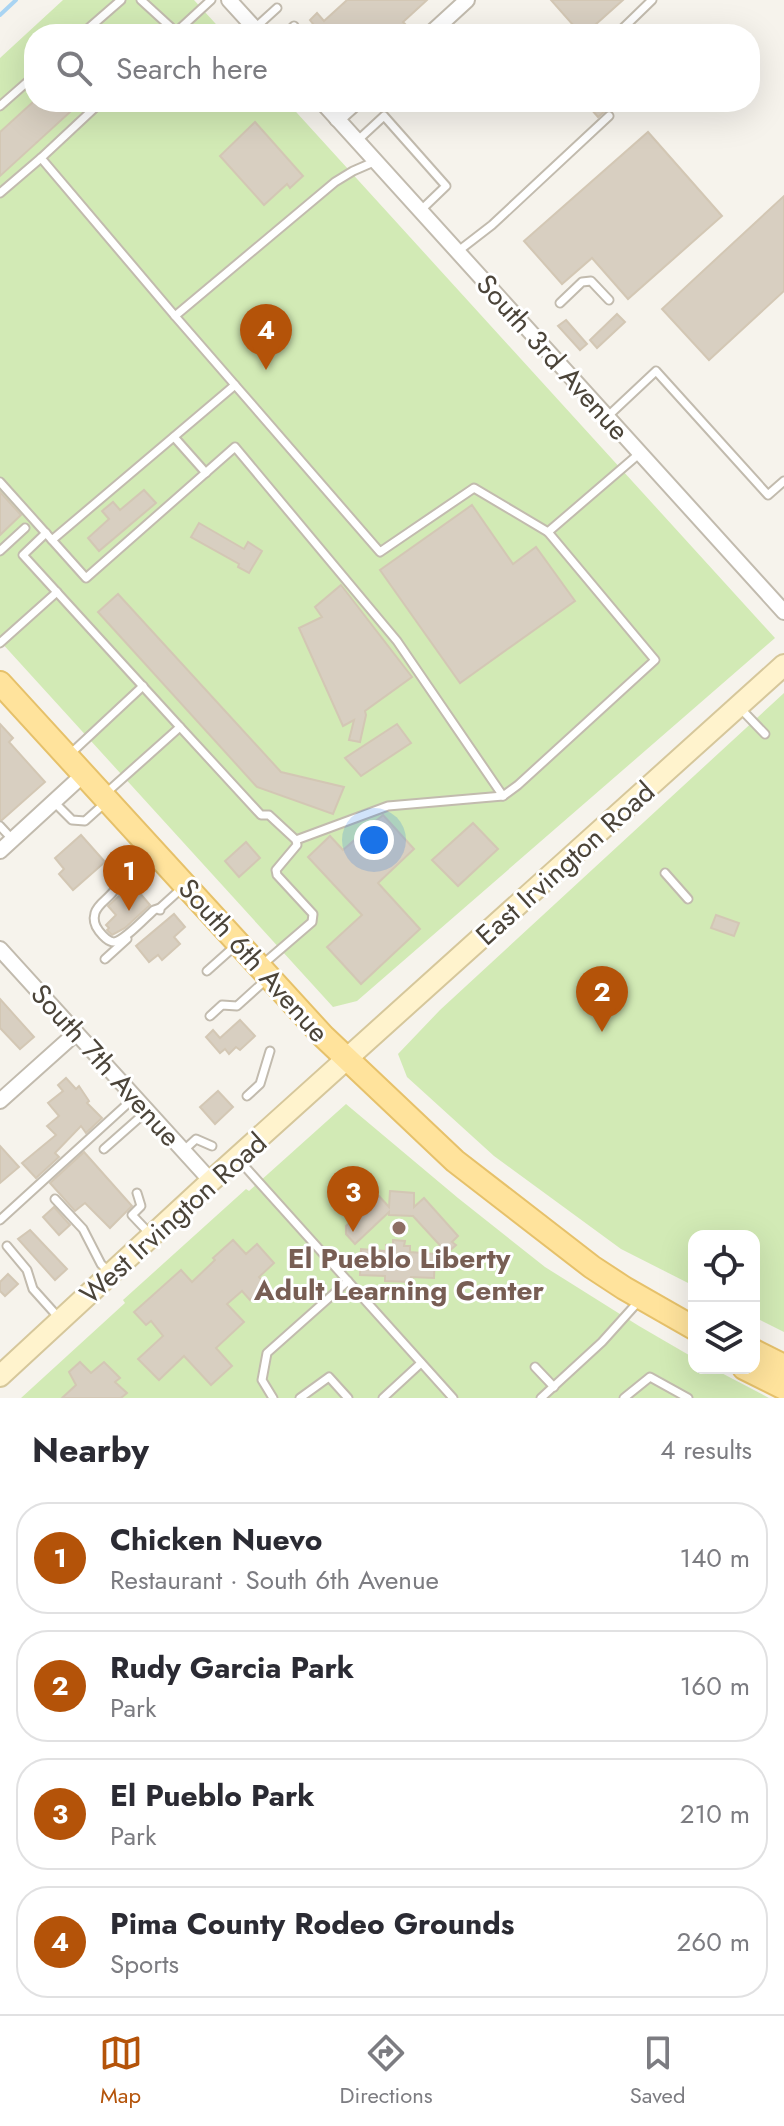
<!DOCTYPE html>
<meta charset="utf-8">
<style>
body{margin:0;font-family:Jost,sans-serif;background:#f7f7f7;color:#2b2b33}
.controls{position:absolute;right:24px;bottom:24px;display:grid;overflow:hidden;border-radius:16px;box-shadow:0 8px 32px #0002}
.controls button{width:72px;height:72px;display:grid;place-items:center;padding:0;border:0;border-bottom:2px solid #e1e1e2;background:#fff;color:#2b2b33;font:40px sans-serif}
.you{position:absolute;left:374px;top:840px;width:28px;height:28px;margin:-20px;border:6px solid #fff;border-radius:50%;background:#1a73e8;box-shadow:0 0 0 12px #1a73e833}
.badge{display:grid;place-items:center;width:52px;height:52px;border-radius:50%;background:#b45309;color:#fff;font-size:26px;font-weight:700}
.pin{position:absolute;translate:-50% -66px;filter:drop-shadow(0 2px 4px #0008)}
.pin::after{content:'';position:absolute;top:42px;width:28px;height:24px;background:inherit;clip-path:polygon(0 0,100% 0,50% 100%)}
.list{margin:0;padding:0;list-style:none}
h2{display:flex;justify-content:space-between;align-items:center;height:104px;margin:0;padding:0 32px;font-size:34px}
h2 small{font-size:26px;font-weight:400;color:#7c7c81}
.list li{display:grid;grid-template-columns:52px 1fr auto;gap:24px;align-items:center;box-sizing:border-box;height:112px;margin:0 16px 16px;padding:0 16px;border:2px solid #e1e1e2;border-radius:32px}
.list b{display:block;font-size:30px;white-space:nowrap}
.list p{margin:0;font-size:26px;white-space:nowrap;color:#7c7c81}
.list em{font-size:26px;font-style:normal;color:#7c7c81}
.icon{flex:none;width:44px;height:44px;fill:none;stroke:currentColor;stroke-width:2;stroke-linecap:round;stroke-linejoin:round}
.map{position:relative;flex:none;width:784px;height:1398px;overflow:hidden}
.search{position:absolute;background:#fff;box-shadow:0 8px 32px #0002;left:24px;right:24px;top:24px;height:88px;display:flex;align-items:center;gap:20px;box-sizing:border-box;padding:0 28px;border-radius:32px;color:#7c7c81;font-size:30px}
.sheet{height:616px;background:#fff}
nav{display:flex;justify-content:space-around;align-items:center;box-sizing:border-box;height:112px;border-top:2px solid #e1e1e2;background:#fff;font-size:22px;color:#7c7c81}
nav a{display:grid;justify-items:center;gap:4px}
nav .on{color:#b45309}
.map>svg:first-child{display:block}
.green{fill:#d2eab5}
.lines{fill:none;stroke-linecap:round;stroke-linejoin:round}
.stream{stroke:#a9d4f2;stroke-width:4}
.building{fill:#d8cfc1;stroke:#d3c7b4;stroke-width:2}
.service-casing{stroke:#c2bbae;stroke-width:11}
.minor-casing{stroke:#c2bbae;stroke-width:18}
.secondary-casing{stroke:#d6c79b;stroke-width:24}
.primary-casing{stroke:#e6c16a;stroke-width:26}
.service{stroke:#fff;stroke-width:7}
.minor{stroke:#fff;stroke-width:14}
.secondary{stroke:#fff3cd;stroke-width:20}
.primary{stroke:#ffe39c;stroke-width:22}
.education-dot{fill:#8d6e63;stroke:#fff;stroke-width:3}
.labels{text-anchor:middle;stroke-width:6;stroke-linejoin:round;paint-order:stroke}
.street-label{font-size:28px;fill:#4b4439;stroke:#fff}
.education-label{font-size:28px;font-weight:bold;fill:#785e54;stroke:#fff}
</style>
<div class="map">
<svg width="784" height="1398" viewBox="0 0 784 1398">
<rect width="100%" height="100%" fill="#f6f3ec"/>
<!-- green -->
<g class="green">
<path d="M63 0H194L225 34H34V102H287L775 638 357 1001 333 1007 0 641V58Z"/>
<path d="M784 693V1332L754 1317V1236H694V1286L621 1249 494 1156 407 1077 398 1054 440 1010Z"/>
<path d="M346 1104 458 1198 545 1267 639 1326 694 1358V1368H712L769 1398H21L125 1303 123 1300 246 1189 249 1191Z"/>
</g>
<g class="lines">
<!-- stream -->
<path class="stream" d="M0 15 16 0"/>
</g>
<!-- building -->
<g class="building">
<path d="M347 0H427L403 22 407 26 398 34H335L331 30 327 34H318L311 26 313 24 310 20 317 13 324 21Z"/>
<path d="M551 0H623L585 34H581Z"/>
<path d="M33 102H81L0 176V132Z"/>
<path d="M585 102H616L598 117Z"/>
<path d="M255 122 303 176 290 188 287 184 264 205 220 156Z"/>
<path d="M648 132 722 216 628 299 592 258 562 284 524 241Z"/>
<path d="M784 196V291L709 360 662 309Z"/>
<path d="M617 314 625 322 597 348 590 340Z"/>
<path d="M566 320 587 344 580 350 558 326Z"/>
<path d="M144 490 156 503 99 551 88 538 109 519 102 511 113 502 120 510Z"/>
<path d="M0 492 21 515 0 535Z"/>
<path d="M472 505 513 564 536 547 575 601 460 683 380 570Z"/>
<path d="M199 523 244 549 248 542 262 551 249 573 238 567 239 564 191 537Z"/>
<path d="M341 585 412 677 365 711 366 715 360 742 349 740 354 720 343 726 299 628 322 617 315 607Z"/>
<path d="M118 594 281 772 344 787 333 814 257 787 98 612Z"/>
<path d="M0 724 13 738 9 742 45 782 2 820H0Z"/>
<path d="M397 724 411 743 361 776 345 758Z"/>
<path d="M383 815 414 849 378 883 420 929 361 984 327 947 362 915 308 857 330 836 343 850Z"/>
<path d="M473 823 498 849 458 886 432 860Z"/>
<path d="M81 835 105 862 73 890 59 874 64 869 55 858Z"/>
<path d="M246 842 260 858 239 877 225 861Z"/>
<path d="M132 884 150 905 125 928 112 935 107 930 109 928 106 925 116 915 108 906Z"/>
<path d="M174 914 185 927 174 937 180 944 162 960 158 955 149 962 136 946Z"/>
<path d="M716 915 739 923 734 936 711 928Z"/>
<path d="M0 999 34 1037 20 1049 0 1028Z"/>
<path d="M240 1020 255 1036 240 1050 236 1047 229 1054 225 1049 220 1053 206 1037 213 1030 220 1038Z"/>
<path d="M66 1078 76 1089 79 1086 89 1101 87 1103 102 1118 86 1133 81 1126 55 1153 59 1157 36 1178 22 1163 56 1135 47 1126 59 1116 48 1103 63 1091 58 1085Z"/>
<path d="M218 1091 233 1107 215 1124 200 1107Z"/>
<path d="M0 1146 19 1167 0 1183Z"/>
<path d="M84 1152 132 1206 110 1228 85 1203 75 1211 50 1183Z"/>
<path d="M390 1191 414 1193V1207L424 1198 458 1236 452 1242 456 1245 447 1253 413 1216 389 1215V1212L355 1244 346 1234V1226L379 1196 389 1207Z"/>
<path d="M54 1207 70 1225 59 1235 43 1217Z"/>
<path d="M30 1230 67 1269 55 1280 18 1239Z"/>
<path d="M233 1240 246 1254 257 1244 274 1263 259 1277 266 1285 250 1300 242 1291 227 1304 244 1322 216 1348 232 1366 211 1385 184 1356 159 1380 138 1359 163 1336 151 1321 146 1325 134 1312 181 1270 192 1282 215 1260 213 1258Z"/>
<path d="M393 1240 405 1241 404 1246H410V1252L435 1254 434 1278 411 1277 410 1282 385 1281V1276L360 1275 361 1249 386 1251V1245H393Z"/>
<path d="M8 1274 18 1284 5 1296 0 1291V1282Z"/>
<path d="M80 1362 91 1373 104 1362 120 1378 115 1382 127 1393 121 1398H62L76 1385 69 1372Z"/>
</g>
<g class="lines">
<!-- service casing -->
<g class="service-casing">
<g id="service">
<path d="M141 0 176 32"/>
<path d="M255 28 277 8"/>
<path d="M82 34 121 0"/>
<path d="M174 34 211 0"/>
<path d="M286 34 294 26"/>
<path d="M617 34 652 0"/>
<path d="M101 102 41 158 175 316 335 182 353 171 376 161"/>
<path d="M0 106 34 76"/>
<path d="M357 141 384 116 446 186 420 211"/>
<path d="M0 193 41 158"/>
<path d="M457 252 492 225 609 116"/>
<path d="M560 303 582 282 591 281 609 300"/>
<path d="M235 385 380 552 474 488 548 532"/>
<path d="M607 417 656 371 768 495 784 481"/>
<path d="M174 437 206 473"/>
<path d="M0 482 52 540 235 385 175 316"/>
<path d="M46 533 23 555 180 727 105 794"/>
<path d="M52 540 86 578 235 447 397 641 503 796 518 785 655 660 548 532 640 453"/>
<path d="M0 551 25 528"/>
<path d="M0 643 57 592"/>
<path d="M740 708 765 734"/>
<path d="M180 727 261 815H269L296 840 297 845 276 870 277 875 313 914 312 922 262 965"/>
<path d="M69 755 143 686"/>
<path d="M54 802 72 820 85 821 105 803"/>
<path d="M0 826 12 839"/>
<path d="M296 840 388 806 503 796"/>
<path d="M665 873 688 899"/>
<path d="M115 889C110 898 98 903 95 913 93 920 95 926 99 931 103 936 108 942 114 942 124 941 146 917 154 910L160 908"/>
<path d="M160 910V908L182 888"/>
<path d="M105 959 127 939"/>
<path d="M207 971 235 946"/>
<path d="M210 1016 222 1005 237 1006 268 978"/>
<path d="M247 1096 260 1084 270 1051"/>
<path d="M104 1149 147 1111"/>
<path d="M184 1150 196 1139 212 1146"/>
<path d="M239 1160 453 1398"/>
<path d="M137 1193 141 1206 132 1215 151 1235"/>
<path d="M55 1199 83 1229 101 1264 110 1273"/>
<path d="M0 1220 135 1097"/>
<path d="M7 1246 27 1270 33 1289 59 1318"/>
<path d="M535 1367 554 1387"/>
<path d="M273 1398 262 1380 267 1353 348 1281"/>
<path d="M300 1398 329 1377 348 1398"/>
<path d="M383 1398 421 1363"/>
<path d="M541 1398 602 1342 638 1302"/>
<path d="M624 1398 650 1377 688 1398"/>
</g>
</g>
<!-- minor casing -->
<g class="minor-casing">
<g id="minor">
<path d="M229 0 260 34"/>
<path d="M430 34 467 0"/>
<path d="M322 102 784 612"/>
<path d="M337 119 356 102"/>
<path d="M0 851 84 774"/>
<path d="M0 949 211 1181"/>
<path d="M0 1101 76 1033"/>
</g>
</g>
<!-- secondary casing -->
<g class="secondary-casing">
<path id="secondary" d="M0 1376 211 1181 784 665"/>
</g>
<!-- primary casing -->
<g class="primary-casing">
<g id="primary">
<path d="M0 683 323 1036 455 1161 592 1267 624 1288 694 1328"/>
<path d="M754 1351 784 1366"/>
<path d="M744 1368 784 1388"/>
</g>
</g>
<!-- service -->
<use href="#service" class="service"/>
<!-- minor -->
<use href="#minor" class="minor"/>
<!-- secondary -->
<use href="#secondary" class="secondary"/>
<!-- primary -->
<use href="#primary" class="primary"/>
</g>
<!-- markers -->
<circle class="education-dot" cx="399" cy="1228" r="8"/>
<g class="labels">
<!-- street labels -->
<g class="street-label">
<text transform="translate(553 357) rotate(48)" y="10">South 3rd Avenue</text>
<text transform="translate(565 863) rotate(-42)" y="10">East Irvington Road</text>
<text transform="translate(254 960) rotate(48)" y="10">South 6th Avenue</text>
<text transform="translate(106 1065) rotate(48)" y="10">South 7th Avenue</text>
<text transform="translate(173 1218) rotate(-42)" y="10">West Irvington Road</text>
</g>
<!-- education labels -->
<g class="education-label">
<text x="399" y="1268">El Pueblo Liberty<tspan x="399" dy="32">Adult Learning Center</tspan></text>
</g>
</g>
</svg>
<div class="controls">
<button><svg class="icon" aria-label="locate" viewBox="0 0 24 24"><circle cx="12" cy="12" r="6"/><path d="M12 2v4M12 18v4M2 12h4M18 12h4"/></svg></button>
<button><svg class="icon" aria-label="layers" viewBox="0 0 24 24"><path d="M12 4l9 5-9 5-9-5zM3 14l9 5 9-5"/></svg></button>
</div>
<div class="you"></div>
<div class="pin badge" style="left:129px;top:911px">1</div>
<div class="pin badge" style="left:602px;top:1032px">2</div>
<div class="pin badge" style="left:353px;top:1232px">3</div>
<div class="pin badge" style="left:266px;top:370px">4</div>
<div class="search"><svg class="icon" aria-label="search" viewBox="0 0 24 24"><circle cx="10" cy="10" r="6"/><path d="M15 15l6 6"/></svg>Search here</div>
</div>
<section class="sheet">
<h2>Nearby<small>4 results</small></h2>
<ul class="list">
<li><span class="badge">1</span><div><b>Chicken Nuevo</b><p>Restaurant · South 6th Avenue</p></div><em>140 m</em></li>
<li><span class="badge">2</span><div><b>Rudy Garcia Park</b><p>Park</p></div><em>160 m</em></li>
<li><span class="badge">3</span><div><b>El Pueblo Park</b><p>Park</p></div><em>210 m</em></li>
<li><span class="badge">4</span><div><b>Pima County Rodeo Grounds</b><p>Sports</p></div><em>260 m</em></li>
</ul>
</section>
<nav>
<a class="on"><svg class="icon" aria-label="map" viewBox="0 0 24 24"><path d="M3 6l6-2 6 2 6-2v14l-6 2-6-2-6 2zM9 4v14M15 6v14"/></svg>Map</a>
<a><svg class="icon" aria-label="directions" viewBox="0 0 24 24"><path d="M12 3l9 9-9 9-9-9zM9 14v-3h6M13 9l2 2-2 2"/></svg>Directions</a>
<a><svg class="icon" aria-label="saved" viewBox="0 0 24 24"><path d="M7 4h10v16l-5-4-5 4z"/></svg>Saved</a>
</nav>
